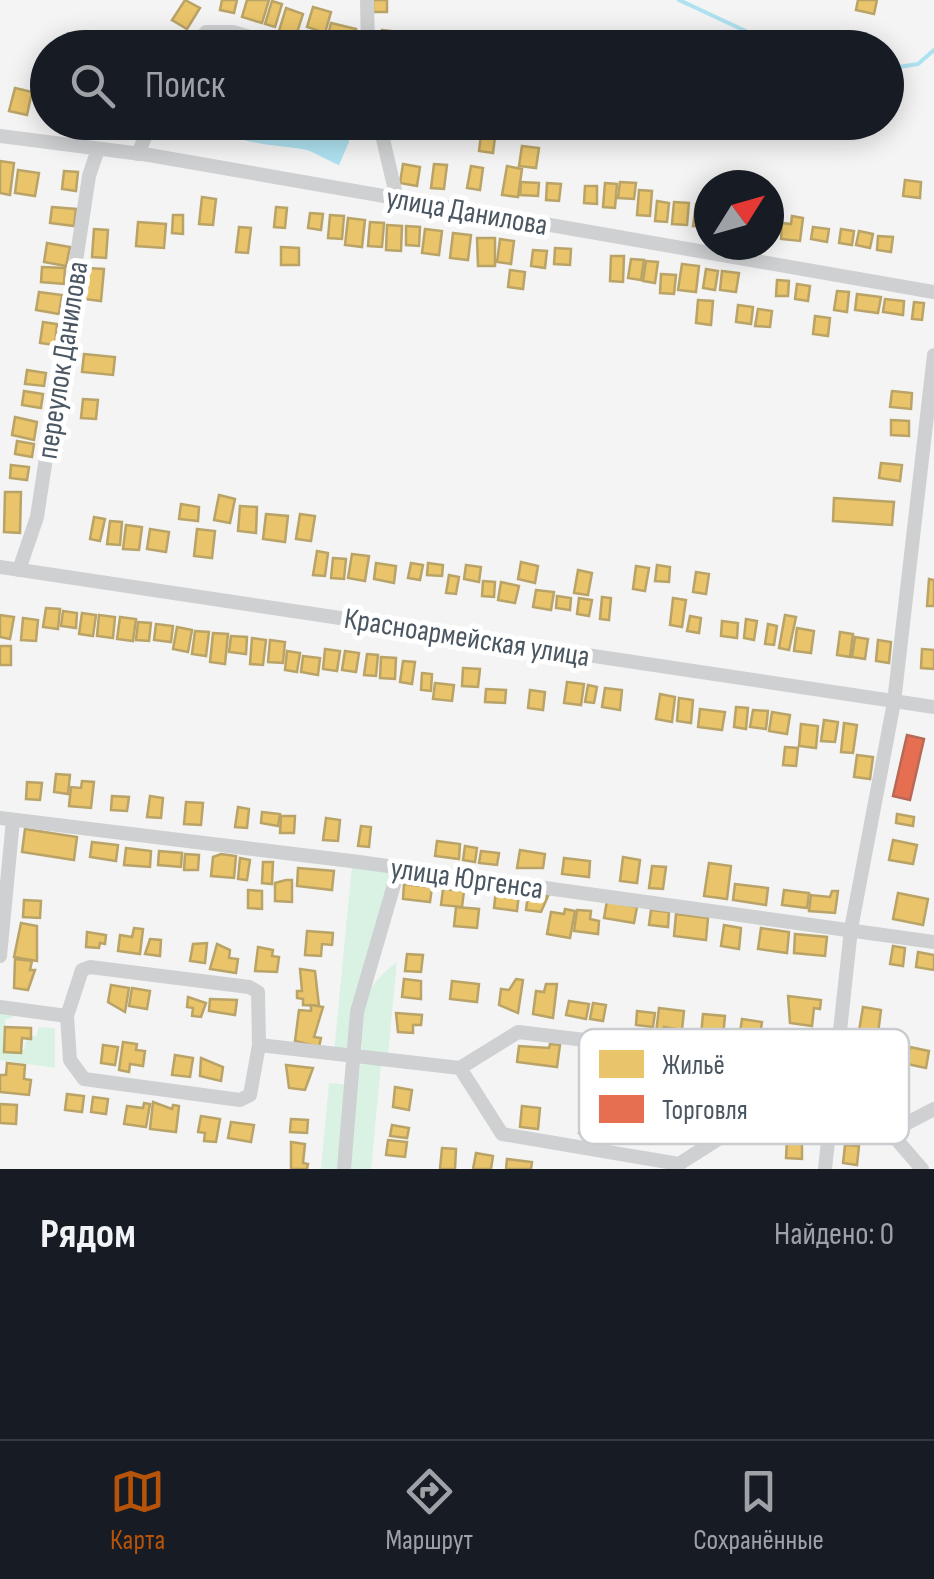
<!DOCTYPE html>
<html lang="ru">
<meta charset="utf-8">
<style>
body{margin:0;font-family:"Sofia Sans Condensed",sans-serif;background:#242831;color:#f1f3f6}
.compass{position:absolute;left:694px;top:170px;width:90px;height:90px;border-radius:50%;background:#171b24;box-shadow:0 5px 25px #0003;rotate:53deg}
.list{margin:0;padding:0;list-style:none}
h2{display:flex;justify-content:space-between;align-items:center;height:130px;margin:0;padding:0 40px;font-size:42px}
h2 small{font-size:32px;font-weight:400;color:#9ea1a6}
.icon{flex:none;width:55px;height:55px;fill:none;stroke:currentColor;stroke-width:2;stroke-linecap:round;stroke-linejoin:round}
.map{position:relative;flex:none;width:934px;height:1169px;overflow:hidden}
.search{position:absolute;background:#171b24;box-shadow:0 5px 25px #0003;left:30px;right:30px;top:30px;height:110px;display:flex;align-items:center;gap:25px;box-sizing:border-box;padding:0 35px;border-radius:55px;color:#9ea1a6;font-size:38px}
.sheet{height:270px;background:#171b24}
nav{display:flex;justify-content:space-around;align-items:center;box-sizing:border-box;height:140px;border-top:2px solid #363941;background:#171b24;font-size:28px;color:#9ea1a6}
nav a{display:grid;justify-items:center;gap:5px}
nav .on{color:#b45309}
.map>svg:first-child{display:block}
.green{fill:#d9f2e3}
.water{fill:#aee2f0}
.homes{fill:#e9c46a;stroke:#b9a367;stroke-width:2.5}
.shops{fill:#e76f51;stroke:#b86856;stroke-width:2.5}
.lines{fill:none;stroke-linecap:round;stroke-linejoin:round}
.stream{stroke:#aee2f0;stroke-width:4}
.minor{stroke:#ced0d2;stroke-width:14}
.labels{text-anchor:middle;stroke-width:10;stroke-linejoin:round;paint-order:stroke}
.street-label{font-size:30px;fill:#4a5661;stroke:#fff}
.key{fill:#fff;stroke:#c9ccd0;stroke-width:2.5}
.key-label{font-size:28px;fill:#4a5661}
</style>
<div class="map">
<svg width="934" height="1169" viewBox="0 0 934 1169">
<rect width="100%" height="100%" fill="#f4f4f4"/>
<!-- green -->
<g class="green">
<path d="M352 866 392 871 352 1055 334 1052Z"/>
<path d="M397 962 388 1054 363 1053C356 1013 364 986 397 962Z"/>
<path d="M0 1013H22L5 1020 6 1049 24 1050 27 1037 36 1036 39 1027 55 1028V1068L0 1060Z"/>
<path d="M355 1064 381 1065 371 1169H350Z"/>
<path d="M329 1083 350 1085 341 1169H321Z"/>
</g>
<!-- water -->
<path class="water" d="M207 123H347L349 142 339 165C328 161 312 150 302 149 273 145 231 143 207 123Z"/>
<!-- homes -->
<g class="homes">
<path d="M185 0 200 8 187 29 172 20Z"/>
<path d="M222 0H237L234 13 220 10Z"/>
<path d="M247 0H269L262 23 242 17Z"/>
<rect x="373" y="0" width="14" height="12"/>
<path d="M858 0H877L874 14 856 10Z"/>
<path d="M272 1 282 4 275 27 265 24Z"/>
<path d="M313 7 331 12 325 33 307 27Z"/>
<path d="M286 8 303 14 296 36 279 31Z"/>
<path d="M331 23 356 29 351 48 326 43Z"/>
<path d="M382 30 401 32 400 43 381 41Z"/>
<path d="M44 68 48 69V98L38 96Z"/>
<path d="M15 88 32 92 27 115 9 111Z"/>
<path d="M73 122H90L87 135 71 131Z"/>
<path d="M119 122H132L129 138 117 135Z"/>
<path d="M481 135 495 137 493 153 479 151Z"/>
<path d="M522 146 539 148 536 168 519 166Z"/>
<path d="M0 161 14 163 10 195 0 193Z"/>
<path d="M403 164 420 167 417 186 400 183Z"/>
<path d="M434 164 447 165 444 189 431 188Z"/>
<path d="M471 166 483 168 480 190 467 188Z"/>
<path d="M507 166 522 169 518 197 502 195Z"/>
<path d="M18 170 39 173 35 196 15 193Z"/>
<path d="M64 171 78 172 76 191 62 189Z"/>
<path d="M905 180 921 182 920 198 903 196Z"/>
<path d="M521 182 539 183 538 196 520 195Z"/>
<path d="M620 182 636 183 634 199 618 198Z"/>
<path d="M547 183 561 184 559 201 546 200Z"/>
<path d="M605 183 617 184 615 208 603 207Z"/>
<path d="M585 186H597V204L584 203Z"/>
<path d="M639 190 652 191 650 216 637 215Z"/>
<path d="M202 197 216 199 213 225 199 224Z"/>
<path d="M657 201 669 203 667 222 655 221Z"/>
<path d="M674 202 689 203 687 225 672 224Z"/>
<path d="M696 204 709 205 707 227 693 226Z"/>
<path d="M52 207 76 209 74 226 50 223Z"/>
<path d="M276 207 287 208 285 228 274 227Z"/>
<path d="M310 213 323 214 321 230 308 228Z"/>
<path d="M173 215H183V234L172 233Z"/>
<path d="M330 215 344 216 342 239 328 238Z"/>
<path d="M792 216 803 218 800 241 781 239 782 223 791 224Z"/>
<path d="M348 218 365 220 362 247 345 245Z"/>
<path d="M138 222 166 224 164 248 136 246Z"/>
<path d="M370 222 384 223 382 247 368 246Z"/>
<path d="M387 225 402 226 401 251 386 250Z"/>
<path d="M406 226 420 227 419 246 406 245Z"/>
<path d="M239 227 251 228 248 253 236 252Z"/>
<path d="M813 227 829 229 827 242 811 239Z"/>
<path d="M94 229 108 230 106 258 92 257Z"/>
<path d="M425 229 442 231 439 255 422 253Z"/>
<path d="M841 229 854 231 852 245 839 243Z"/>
<path d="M859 231 873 234 870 248 856 245Z"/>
<path d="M453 233 471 235 468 260 450 258Z"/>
<path d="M878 236 893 237 891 252 877 250Z"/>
<path d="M477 238H495V266H478Z"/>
<path d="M500 239 514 241 511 264 497 262Z"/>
<path d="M47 243 70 247 66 266 44 262Z"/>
<path d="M281 247 299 248V265H281Z"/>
<path d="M555 248 571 249 570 265 554 264Z"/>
<path d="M533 250 547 251 545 268 531 266Z"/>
<path d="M611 256H624L623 282 610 281Z"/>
<path d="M631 259 644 260 641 280 628 278Z"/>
<path d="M646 261 658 262 655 283 643 281Z"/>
<path d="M682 264 699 266 696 292 678 290Z"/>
<path d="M42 267 65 268 64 284 41 282Z"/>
<path d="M87 268 104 269 101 301 84 299Z"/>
<path d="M706 269 718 271 715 290 703 288Z"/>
<path d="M510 270 525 272 523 289 508 287Z"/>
<path d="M722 271 739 273 736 292 720 290Z"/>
<path d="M661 274 676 275 674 294 660 293Z"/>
<path d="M777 280 789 281 788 296H776Z"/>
<path d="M797 284 810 286 808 301 795 299Z"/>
<path d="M837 291 849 292 847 312 834 310Z"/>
<path d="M39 292 62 295 59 314 36 310Z"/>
<path d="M857 294 881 297 878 313 855 310Z"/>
<path d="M885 299 904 301 903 315 883 312Z"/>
<path d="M698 300 713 301 711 325 696 323Z"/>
<path d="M914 302 924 303 922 320 912 319Z"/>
<path d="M738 305 753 307 751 324 736 322Z"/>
<path d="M758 309 772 311 770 327 755 326Z"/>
<path d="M815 316 830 318 828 336 813 334Z"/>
<path d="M43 322 57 324 55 345 40 343Z"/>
<path d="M84 354 115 357 113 375 82 372Z"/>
<path d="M27 370 46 373 44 386 25 384Z"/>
<path d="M24 391 43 394 41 408 22 405Z"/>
<path d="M892 391 912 393 911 409 890 407Z"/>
<path d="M83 399 98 400 96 419 81 418Z"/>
<path d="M15 417 37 422 34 440 12 435Z"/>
<path d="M891 420 909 421V436L891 435Z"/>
<path d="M17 441 34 444 32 457 15 454Z"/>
<path d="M881 463 902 465 900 481 879 478Z"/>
<path d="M11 465 29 467 27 480 10 478Z"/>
<path d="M5 492H21L20 533 4 532Z"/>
<path d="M219 495 235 499 230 523 214 520Z"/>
<path d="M834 498 894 502 892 525 833 521Z"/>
<path d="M181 504 199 507 198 521 179 519Z"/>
<path d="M240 506 257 507 256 533 238 531Z"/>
<path d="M266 514 288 516 285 542 263 539Z"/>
<path d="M300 514 315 516 311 541 296 539Z"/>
<path d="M94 517 105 519 100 541 90 539Z"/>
<path d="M110 521 122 522 120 545 107 544Z"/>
<path d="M126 525 142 527 139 550 123 549Z"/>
<path d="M150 529 169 532 166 552 147 549Z"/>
<path d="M197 529 215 531 212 558 194 556Z"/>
<path d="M317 551 328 553 325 576 313 575Z"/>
<path d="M352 554 369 556 365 581 348 578Z"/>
<path d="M333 558 346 559 344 579 331 578Z"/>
<path d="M521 562 538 566 535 583 518 579Z"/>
<path d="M376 563 396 566 394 583 374 579Z"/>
<path d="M411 563 423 565 420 580 408 578Z"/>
<path d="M428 563 443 565 442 576 427 575Z"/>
<path d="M466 565 481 567 479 582 464 579Z"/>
<path d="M657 565 670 567 669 582 655 581Z"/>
<path d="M636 566 649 568 645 591 633 589Z"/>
<path d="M578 570 592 573 588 595 574 593Z"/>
<path d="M696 572 709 574 706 594 693 592Z"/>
<path d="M449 575 459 577 456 594 446 593Z"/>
<path d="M929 579 934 580V606H927Z"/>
<path d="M483 581 495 582 494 597 482 596Z"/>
<path d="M501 582 519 586 515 603 498 600Z"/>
<path d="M536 590 554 592 551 610 533 607Z"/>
<path d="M557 596 571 598 570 610 556 608Z"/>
<path d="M602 597 611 598 609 620 600 619Z"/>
<path d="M579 598 592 600 589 616 577 614Z"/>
<path d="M673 598 686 600 682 627 670 625Z"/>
<path d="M46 608 60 609 58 629 43 627Z"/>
<path d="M63 611 77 613 76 628 61 626Z"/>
<path d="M82 613 96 615 93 636 79 634Z"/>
<path d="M0 615 14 617 10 639 0 637Z"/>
<path d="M99 615 115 617 113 638 97 636Z"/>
<path d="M785 615 796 617 789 650 779 648Z"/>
<path d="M690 616 701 618 699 633 687 631Z"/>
<path d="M120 617 136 619 133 641 117 639Z"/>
<path d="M23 618 38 620 36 641 21 640Z"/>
<path d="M746 619 757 621 754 640 744 638Z"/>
<path d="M722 621 738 623 737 638 721 636Z"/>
<path d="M138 622 151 623 149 641 136 640Z"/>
<path d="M156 624 173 626 171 642 154 640Z"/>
<path d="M768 624 777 626 774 645 765 644Z"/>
<path d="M177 627 192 630 188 652 173 649Z"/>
<path d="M797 628 814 631 811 653 794 651Z"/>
<path d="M195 631 209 632 206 656 192 654Z"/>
<path d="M840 632 853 634 850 657 837 655Z"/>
<path d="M213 633 228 634 225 664 210 662Z"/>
<path d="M231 636 247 637 246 654 229 652Z"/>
<path d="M855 637 868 639 865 659 852 657Z"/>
<path d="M252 638 266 640 263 665 250 664Z"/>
<path d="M270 640 285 642 283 663 268 662Z"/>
<path d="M878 640 891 642 889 663 876 661Z"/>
<rect x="0" y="646" width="11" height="19"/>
<path d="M325 649 340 651 337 671 323 669Z"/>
<path d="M922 649 934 650V669L921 668Z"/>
<path d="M287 651 300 653 297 672 285 670Z"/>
<path d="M345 651 359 653 356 672 342 670Z"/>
<path d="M367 654 378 655 376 676 364 675Z"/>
<path d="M303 656 320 658 318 675 301 672Z"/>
<path d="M381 657 396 658 395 679 380 678Z"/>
<path d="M403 661 415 662 412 684 400 682Z"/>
<path d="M463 668 480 669 478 687 462 686Z"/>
<path d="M422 673 432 674 431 691 421 690Z"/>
<path d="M567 682 584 684 581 705 564 703Z"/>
<path d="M435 683 454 685 452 701 433 699Z"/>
<path d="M588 685 597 687 594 703 585 702Z"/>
<path d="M605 688 622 690 620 710 602 707Z"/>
<path d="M486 689 506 690 505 703 485 702Z"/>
<path d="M530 690 545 692 543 710 528 708Z"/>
<path d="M660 694 675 697 672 722 656 719Z"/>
<path d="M679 698 693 700 691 723 677 721Z"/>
<path d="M736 707 748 708 746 729 734 727Z"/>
<path d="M700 709 725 712 722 730 698 727Z"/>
<path d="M753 710 768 711 766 729 750 727Z"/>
<path d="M772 712 790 715 787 734 769 731Z"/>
<path d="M824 720 838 722 835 742 821 741Z"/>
<path d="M844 723 857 725 853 753 841 752Z"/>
<path d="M801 724 818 726 816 748 799 746Z"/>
<path d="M785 747 798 748 796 766 783 765Z"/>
<path d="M857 755 873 757 870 779 854 777Z"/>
<path d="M56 774 70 775 68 794 54 792Z"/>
<path d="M82 781 94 782 91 808 69 806 71 787 81 788Z"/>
<path d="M27 782 42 783 40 800 26 799Z"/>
<path d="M112 796 129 797 127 811 111 810Z"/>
<path d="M150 796 163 798 161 818 147 817Z"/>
<path d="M186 802 203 803 201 825 184 824Z"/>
<path d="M238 807 249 809 247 828 235 827Z"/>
<path d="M262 812 280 814 278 826 261 823Z"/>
<path d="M897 814 914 817 913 826 896 823Z"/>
<path d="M281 816H295L294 833H280Z"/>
<path d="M326 818 340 820 338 841 323 840Z"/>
<path d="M361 826 371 827 369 847 358 846Z"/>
<path d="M25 829 77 837 74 860 22 852Z"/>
<path d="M893 840 917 845 913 864 889 860Z"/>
<path d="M437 841 460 844 459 859 435 856Z"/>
<path d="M92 842 118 845 116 861 90 857Z"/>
<path d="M465 846 477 848 475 862 463 860Z"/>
<path d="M126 848 151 851 150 867 124 865Z"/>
<path d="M520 850 545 854 543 868H517Z"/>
<path d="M159 851 182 853 181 867 158 865Z"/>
<path d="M481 851 499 853 497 865 479 863Z"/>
<path d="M185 854 199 855 198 870H184Z"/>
<path d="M221 854 236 856 234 878 211 876 213 857Z"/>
<path d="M623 857 640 860 637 883 620 881Z"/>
<path d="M240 858 250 860 247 880 238 879Z"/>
<path d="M564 858 590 861 589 877 562 874Z"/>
<path d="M263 862H273L272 884 262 883Z"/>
<path d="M709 863 731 866 727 899 704 896Z"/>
<path d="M652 866 666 867 663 889 649 888Z"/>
<path d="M298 868 334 871 332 890 297 886Z"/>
<path d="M286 880H292V902L275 901V883Z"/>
<path d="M404 884 432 887 430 902 403 899Z"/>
<path d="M735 884 768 888 766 905 733 900Z"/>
<path d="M443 889 464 891 462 907 441 905Z"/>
<path d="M248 890 262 891V909L248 908Z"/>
<path d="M496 890 519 893 517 911 494 908Z"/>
<path d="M784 890 809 893 807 908 782 905Z"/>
<path d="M832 891H838L835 913 809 911 811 895 830 897Z"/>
<path d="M898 893 928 899 923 925 893 919Z"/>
<path d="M528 894 548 896 541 912 526 910Z"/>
<path d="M24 900 41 901 40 918 23 917Z"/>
<path d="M607 901 637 907 634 923 604 918Z"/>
<path d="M456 907 479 909 477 928 454 926Z"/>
<path d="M565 909 575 911 570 938 547 934 551 912 564 914Z"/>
<path d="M577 910 591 911 590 919 599 921 598 934 574 931Z"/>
<path d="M651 910 669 912 668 927 649 925Z"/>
<path d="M676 914 708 918 706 940 674 936Z"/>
<path d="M21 923 37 926V961L14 957Z"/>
<path d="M724 925 741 928 739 949 721 946Z"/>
<path d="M134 928 143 929 140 954 118 951 120 935 132 937Z"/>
<path d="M761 928 789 932 787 953 758 949Z"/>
<path d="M307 931 333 933 332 945 322 944 321 956 305 955Z"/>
<path d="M87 932 106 935 105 944 100 943 99 948 86 947Z"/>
<path d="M795 934 827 937 825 956 794 953Z"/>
<path d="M150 939 161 940 160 956 145 954Z"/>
<path d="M207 943 205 963 190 961 193 944Z"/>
<path d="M217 944 230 950 229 958 238 959 236 973 210 969Z"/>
<path d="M893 946 905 948 903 966 890 964Z"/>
<path d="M258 947 273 950 272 956 279 957 277 972 255 971Z"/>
<path d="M918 952 934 955V970L916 967Z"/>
<path d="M407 954 423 955 421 972 405 971Z"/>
<path d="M15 959 32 961 30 970H35L28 990 14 988Z"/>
<path d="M300 969 315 971 319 1006 303 1005V999L297 998V991H302Z"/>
<path d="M404 979 421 981V999L402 997Z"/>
<path d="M516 979 523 980 518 1013 499 1005 501 989 509 990Z"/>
<path d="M452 981 479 984 477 1002 450 999Z"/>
<path d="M546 984H557L553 1018 533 1014 536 991 544 992Z"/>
<path d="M111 985 129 988 125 1012 108 1002Z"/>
<path d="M132 988 150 991 147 1009 129 1006Z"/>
<path d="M788 996 821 1000 820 1009 814 1008 812 1026 790 1023Z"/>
<path d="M188 997 206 1003 201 1017 192 1016 193 1008 187 1007Z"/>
<path d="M210 999 237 1000 235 1015 209 1011Z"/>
<path d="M569 1001 589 1004 586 1019 566 1015Z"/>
<path d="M593 1003 606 1005 603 1021 590 1019Z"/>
<path d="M311 1005 323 1007 314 1037 321 1038 319 1047 295 1041 299 1010 311 1011Z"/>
<path d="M863 1007 881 1010 878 1033 859 1031Z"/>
<path d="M659 1008 684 1011 682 1030 664 1027 663 1033H656Z"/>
<path d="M637 1011 655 1013 653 1027 636 1025Z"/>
<path d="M396 1013 422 1015 421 1025H413V1033L398 1032Z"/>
<path d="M703 1014 725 1016 723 1037 701 1035Z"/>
<path d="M742 1019 762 1022 759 1042 739 1039Z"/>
<path d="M5 1027 31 1028V1039L22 1038 21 1053 4 1052Z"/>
<path d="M123 1042 137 1044 136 1050 145 1051 143 1066 130 1064 129 1072 119 1070Z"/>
<path d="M550 1044 560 1045 557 1067 517 1062 519 1046 549 1048Z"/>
<path d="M103 1045 118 1047 115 1065 101 1063Z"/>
<path d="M910 1047 929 1051 926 1068 907 1064Z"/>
<path d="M175 1055 193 1058 190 1077 172 1075Z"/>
<path d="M201 1058 223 1067 221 1081 200 1076Z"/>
<path d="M7 1063 25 1065 24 1079 31 1080 29 1095 0 1092V1075H6Z"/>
<path d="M286 1065 313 1068 305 1090 289 1088Z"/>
<path d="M395 1087 412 1090 409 1110 393 1107Z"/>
<path d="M67 1094 84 1096 82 1112 65 1110Z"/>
<path d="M93 1097 108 1099 106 1114 91 1112Z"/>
<path d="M153 1102 172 1109 173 1105 179 1106 176 1132 150 1129Z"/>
<path d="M144 1103 150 1104 146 1127 124 1124 127 1106 143 1108Z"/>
<path d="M0 1104 17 1105 16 1124 0 1123Z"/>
<path d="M522 1106 540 1108 538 1129 520 1127Z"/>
<path d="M582 1113 596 1115 594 1135 579 1133Z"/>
<path d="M201 1116 220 1119 216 1142 204 1141 205 1133 198 1132Z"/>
<path d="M291 1119 308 1120 307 1133 290 1132Z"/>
<path d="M231 1122 254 1125 251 1142 228 1138Z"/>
<path d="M392 1125 409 1128 407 1138 390 1136Z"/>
<path d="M787 1139 802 1140V1159L786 1158Z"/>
<path d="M388 1140 407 1142 405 1157 386 1155Z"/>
<path d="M291 1142 305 1144 303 1163 308 1164 307 1169H291Z"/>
<path d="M845 1145 859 1146 857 1165 843 1163Z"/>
<path d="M442 1148 456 1149 455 1169H440Z"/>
<path d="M476 1153 493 1156 491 1169H473Z"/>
<path d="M507 1159 532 1162 531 1169H506Z"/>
</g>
<!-- shops -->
<path class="shops" d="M907 735 924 739 910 800 893 796Z"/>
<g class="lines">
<!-- stream -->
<g class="stream">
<path d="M679 0 782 48"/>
<path d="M886 69 918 64 934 50"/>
</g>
<!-- minor -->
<g class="minor">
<path d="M367 0 368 48"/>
<path d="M192 48 206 32H233L287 48"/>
<path d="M379 122 397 199"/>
<path d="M0 136 149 155 934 292"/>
<path d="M138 154 151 122"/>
<path d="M0 567 934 707"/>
<path d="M19 570 37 517 89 176 98 149"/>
<path d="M0 818 359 862 934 942"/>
<path d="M0 956 13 820"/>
<path d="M0 1007 67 1016 70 1060 84 1079 240 1100 250 1095 259 1045 460 1068 502 1134 679 1164 756 1115 890 1132 922 1169"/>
<path d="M67 1016 82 970 90 967 249 987 258 992 259 1045"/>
<path d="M460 1068 518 1032 702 1054 756 1115"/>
<path d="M890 1132 934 1109"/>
<path d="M344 1169 357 1012 398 871"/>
<path d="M825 1169 851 929 894 702 934 355"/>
</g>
</g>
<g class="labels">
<!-- street labels -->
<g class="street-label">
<text transform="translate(467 211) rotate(10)" y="10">улица Данилова</text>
<text transform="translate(62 360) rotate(-81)" y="10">переулок Данилова</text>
<text transform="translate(467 637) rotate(9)" y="10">Красноармейская улица</text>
<text transform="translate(467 878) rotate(8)" y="10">улица Юргенса</text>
</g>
</g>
<!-- legend -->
<rect x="579" y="1029" width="330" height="115" rx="15" class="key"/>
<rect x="599" y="1050" width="45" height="28" fill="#e9c46a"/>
<rect x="599" y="1095" width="45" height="28" fill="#e76f51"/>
<g class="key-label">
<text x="662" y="1074">Жильё</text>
<text x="662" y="1119">Торговля</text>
</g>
</svg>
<svg class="compass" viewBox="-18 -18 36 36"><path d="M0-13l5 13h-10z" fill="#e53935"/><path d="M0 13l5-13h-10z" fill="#9ea1a6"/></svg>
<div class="search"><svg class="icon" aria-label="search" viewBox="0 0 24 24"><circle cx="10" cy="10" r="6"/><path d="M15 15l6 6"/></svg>Поиск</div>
</div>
<section class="sheet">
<h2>Рядом<small>Найдено: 0</small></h2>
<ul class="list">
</ul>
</section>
<nav>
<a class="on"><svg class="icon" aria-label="map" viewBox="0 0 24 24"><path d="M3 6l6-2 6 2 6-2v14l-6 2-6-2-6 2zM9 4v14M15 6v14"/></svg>Карта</a>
<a><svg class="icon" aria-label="directions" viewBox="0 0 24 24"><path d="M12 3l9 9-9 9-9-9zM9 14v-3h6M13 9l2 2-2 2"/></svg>Маршрут</a>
<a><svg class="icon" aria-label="saved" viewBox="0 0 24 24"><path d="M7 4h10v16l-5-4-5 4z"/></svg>Сохранённые</a>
</nav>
